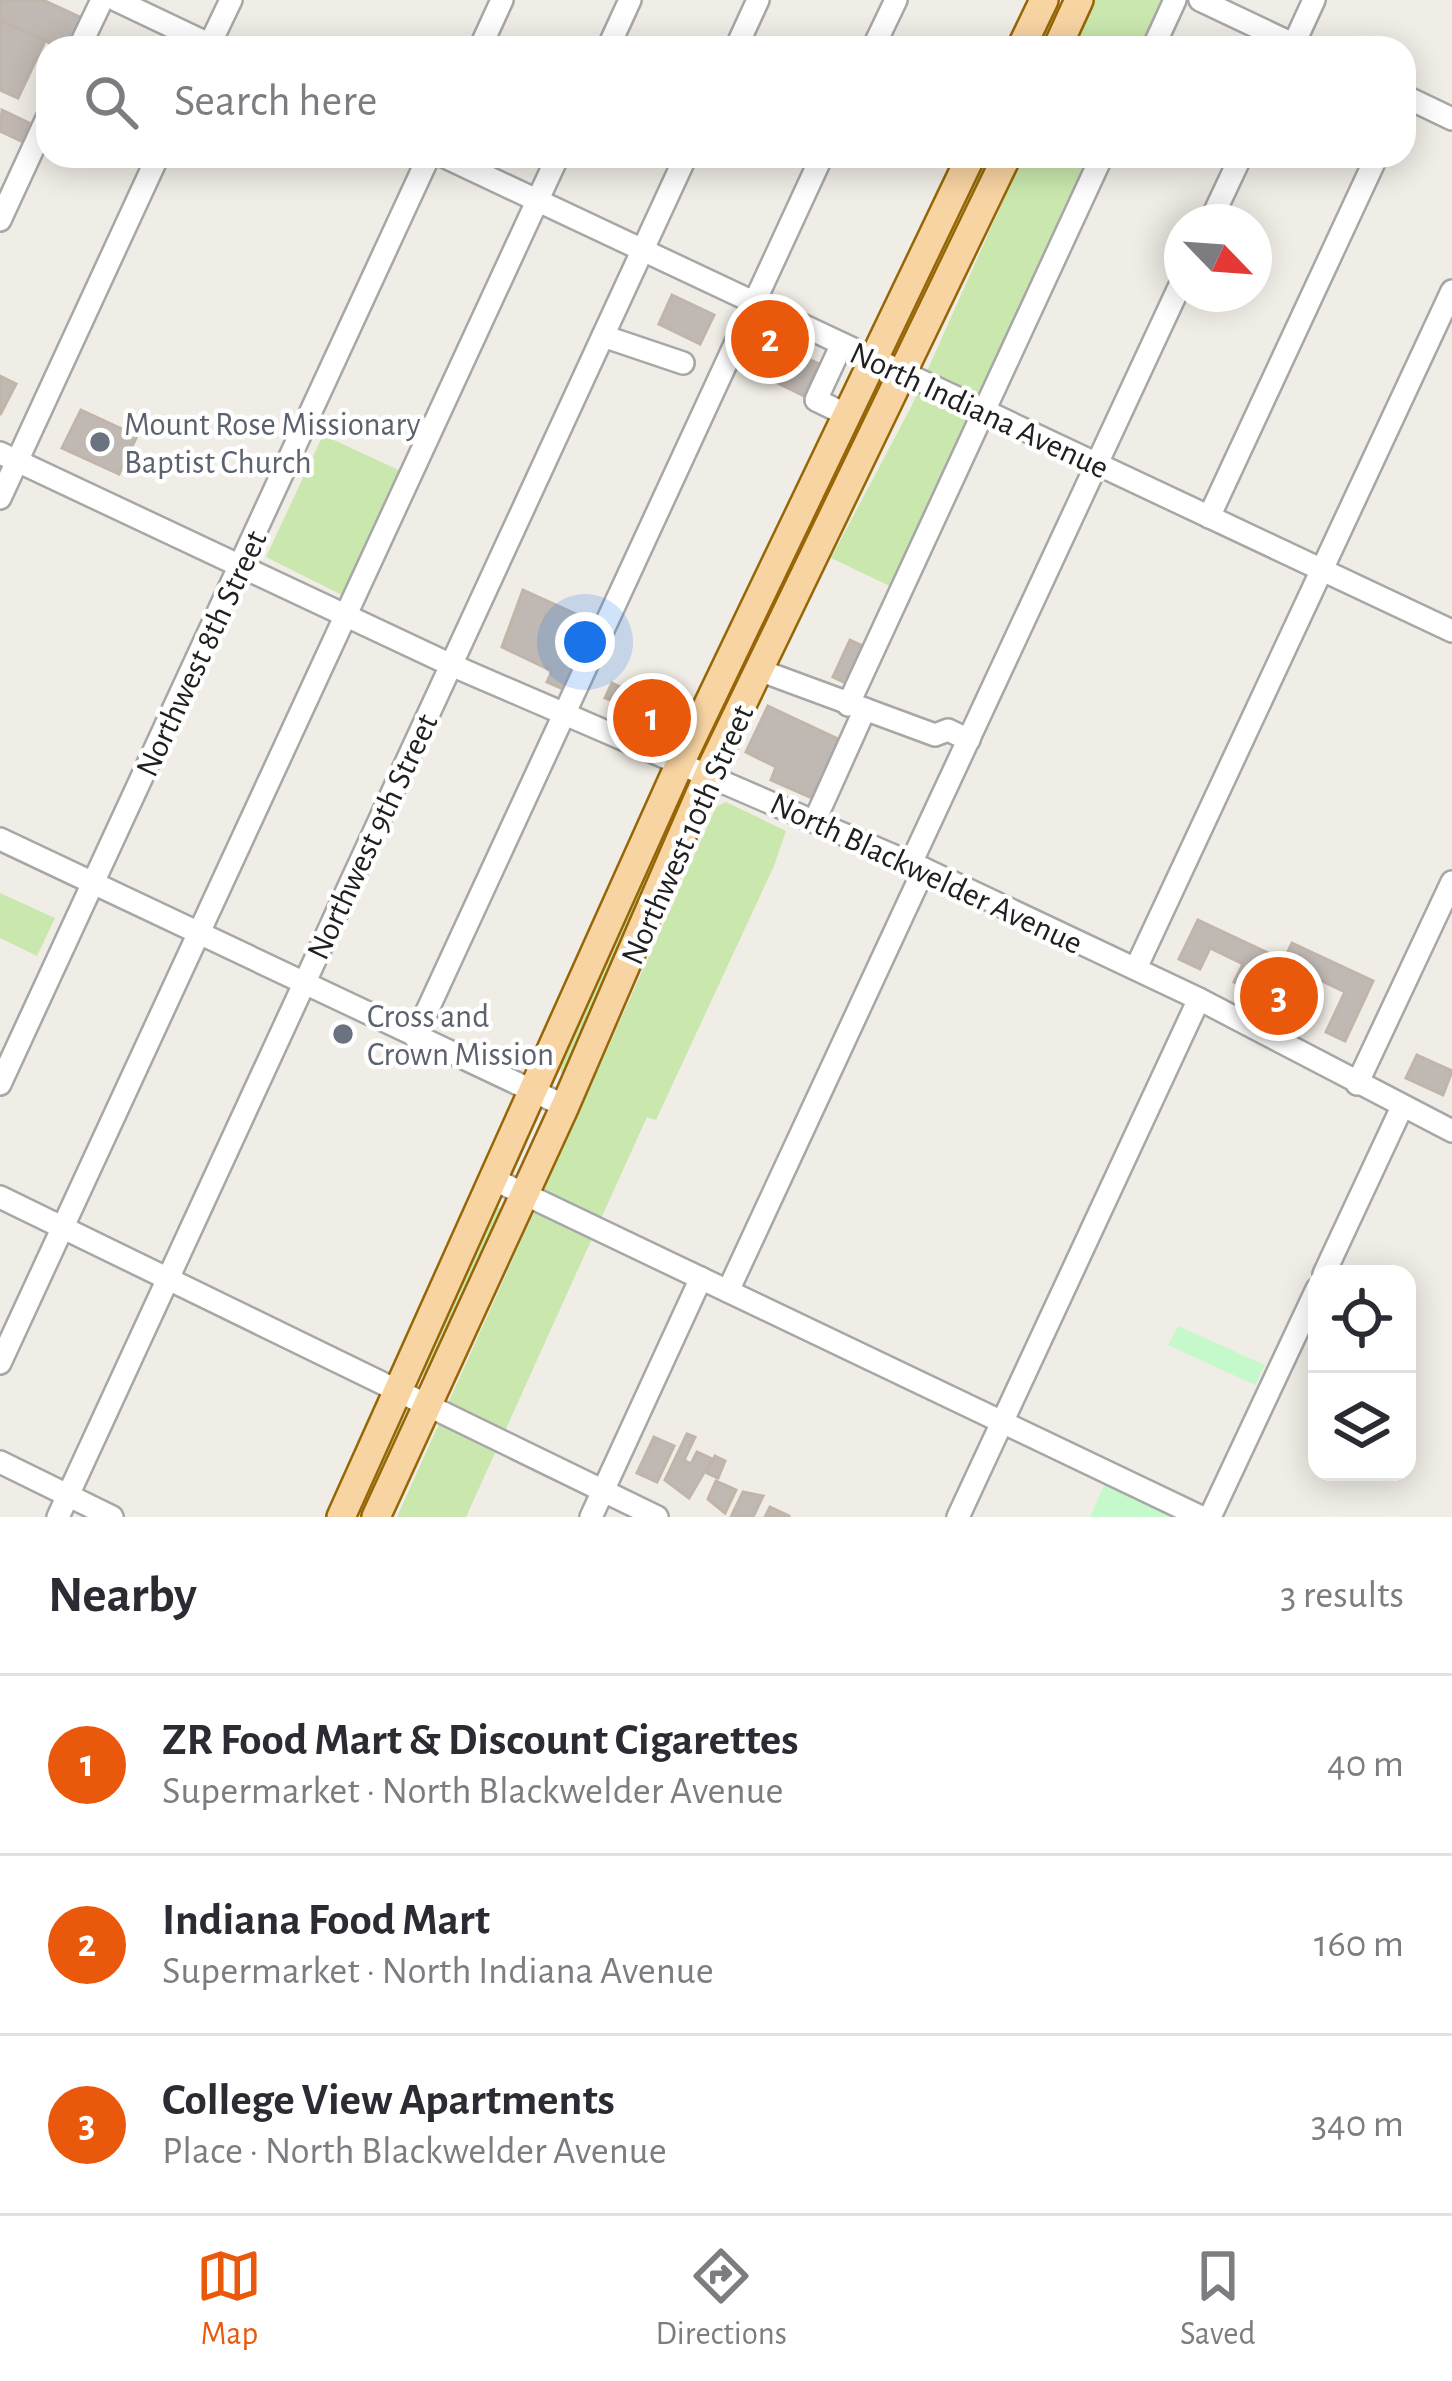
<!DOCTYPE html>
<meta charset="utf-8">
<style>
body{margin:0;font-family:"Alegreya Sans",sans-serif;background:#f2f2f3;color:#2b2b33}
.controls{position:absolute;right:36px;bottom:36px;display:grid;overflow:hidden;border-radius:24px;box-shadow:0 6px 30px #0003}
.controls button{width:108px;height:108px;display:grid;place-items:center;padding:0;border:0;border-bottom:3px solid #e1e1e2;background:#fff;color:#2b2b33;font:60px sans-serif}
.compass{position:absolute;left:1164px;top:204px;width:108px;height:108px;border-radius:50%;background:#fff;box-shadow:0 6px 30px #0003;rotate:115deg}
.you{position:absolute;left:585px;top:642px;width:42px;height:42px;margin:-30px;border:9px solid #fff;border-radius:50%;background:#1a73e8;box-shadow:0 0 0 18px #1a73e833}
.badge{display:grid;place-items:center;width:78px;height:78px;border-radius:50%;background:#ea580c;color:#fff;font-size:39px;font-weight:700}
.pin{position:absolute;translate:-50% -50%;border:6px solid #fff;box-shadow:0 3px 12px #0006}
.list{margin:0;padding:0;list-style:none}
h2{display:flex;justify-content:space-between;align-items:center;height:156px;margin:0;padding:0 48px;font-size:51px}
h2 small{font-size:39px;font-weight:400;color:#7c7c81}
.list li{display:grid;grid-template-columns:78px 1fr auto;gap:36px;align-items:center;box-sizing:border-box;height:180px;padding:0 48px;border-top:3px solid #e1e1e2}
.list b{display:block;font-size:45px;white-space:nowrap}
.list p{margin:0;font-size:39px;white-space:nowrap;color:#7c7c81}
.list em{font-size:39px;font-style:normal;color:#7c7c81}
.icon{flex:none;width:66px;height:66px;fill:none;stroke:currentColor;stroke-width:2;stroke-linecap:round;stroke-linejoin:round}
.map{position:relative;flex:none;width:1452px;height:1517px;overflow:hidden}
.search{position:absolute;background:#fff;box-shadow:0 6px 30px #0003;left:36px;right:36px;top:36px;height:132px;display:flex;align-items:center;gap:30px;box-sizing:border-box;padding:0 42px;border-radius:36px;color:#7c7c81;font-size:45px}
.sheet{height:696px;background:#fff}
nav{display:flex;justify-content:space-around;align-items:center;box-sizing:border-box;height:168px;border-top:3px solid #e1e1e2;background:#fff;font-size:33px;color:#7c7c81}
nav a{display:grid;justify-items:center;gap:6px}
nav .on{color:#ea580c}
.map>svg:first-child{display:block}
.grass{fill:#cae8ae}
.park{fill:#c5f8ca}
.building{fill:#c0b9b3;stroke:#c1b4a9;stroke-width:3}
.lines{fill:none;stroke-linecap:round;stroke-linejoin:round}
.minor-casing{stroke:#a7a7a7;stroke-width:26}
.major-casing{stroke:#966606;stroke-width:32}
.minor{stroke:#fff;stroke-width:21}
.major{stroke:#f9d4a3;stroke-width:27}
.worship-dot{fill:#6b7280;stroke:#fff;stroke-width:4.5}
.labels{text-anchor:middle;stroke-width:9;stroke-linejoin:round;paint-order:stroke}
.street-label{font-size:33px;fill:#202020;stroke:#fff}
.worship-label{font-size:33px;fill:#5b616d;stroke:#fff;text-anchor:start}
</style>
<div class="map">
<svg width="1452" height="1517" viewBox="0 0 1452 1517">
<rect width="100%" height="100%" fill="#f0ede6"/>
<!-- grass -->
<g class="grass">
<path d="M1095 0H1171L1149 48H1073Z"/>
<path d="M981 156H995L899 346 896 340Z"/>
<path d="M1023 156H1099L898 590 831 558 911 407Z"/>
<path d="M881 388 710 745 702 742 872 389Z"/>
<path d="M323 435 405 473 348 598 266 557Z"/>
<path d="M687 788 567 1074H562L559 1066 677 791Z"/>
<path d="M726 802 786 831 774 866 656 1120 647 1117 466 1517H397L716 807Z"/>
<path d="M0 893 55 918 37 956 0 938Z"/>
<path d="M501 1207 429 1375H423L420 1371 493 1210Z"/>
<path d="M401 1419 407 1425 365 1517H352Z"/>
</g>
<!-- park -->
<g class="park">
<path d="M1178 1326 1265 1365 1255 1385 1168 1345Z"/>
<path d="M1106 1481 1180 1517H1090Z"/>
</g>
<!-- building -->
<g class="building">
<path d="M0 0H43L84 19 71 48H61L0 20Z"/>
<path d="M0 20 45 41 18 98 0 90Z"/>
<path d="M2 110 29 123 21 141 0 131Z"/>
<path d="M672 295 714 315 700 344 659 324Z"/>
<path d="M753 331 789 350 774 381 737 365Z"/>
<path d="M789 350 819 364 804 396 774 381Z"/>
<path d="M0 376 16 384 0 415Z"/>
<path d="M81 410 137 436 119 474 62 448Z"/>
<path d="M523 590 598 624 568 691 547 682 552 671 502 647Z"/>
<path d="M850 640 865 647 848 684 833 677Z"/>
<path d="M612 683 659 705 654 716 605 698Z"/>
<path d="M768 706 840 740 812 798 771 780 776 767 746 752Z"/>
<path d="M1198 920 1270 954 1252 991 1234 982 1243 964 1210 948 1200 969 1179 959Z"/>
<path d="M1292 943 1373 981 1345 1041 1326 1032 1345 992 1303 972 1285 1010 1265 1000Z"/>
<path d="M1417 1055 1452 1071 1443 1095 1406 1078Z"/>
<path d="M687 1434 695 1437 684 1460 691 1464 697 1452 712 1459 689 1498 665 1480Z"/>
<path d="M654 1437 674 1446 657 1482 637 1473Z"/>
<path d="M715 1456 725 1461 718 1478 707 1473Z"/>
<path d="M716 1481 736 1490 725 1513 708 1499Z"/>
<path d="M743 1492 763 1496 753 1517H731Z"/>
<path d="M770 1507 789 1516V1517H765Z"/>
</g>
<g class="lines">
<!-- minor casing -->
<g class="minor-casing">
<g id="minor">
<path d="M116 0 217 48"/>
<path d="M1200 0 1301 48"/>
<path d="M79 48 102 0"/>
<path d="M208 48 231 0"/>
<path d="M480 48 502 0"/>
<path d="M608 48 630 0"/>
<path d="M736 48 758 0"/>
<path d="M873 48 896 0"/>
<path d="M1153 48 1175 0"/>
<path d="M1292 48 1314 0"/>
<path d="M1404 96 1452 119"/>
<path d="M443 156 1452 631"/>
<path d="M0 220 48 116"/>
<path d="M1210 222 1241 156"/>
<path d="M603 336 683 363"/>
<path d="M842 344 816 400 849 416"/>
<path d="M0 453 449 664 924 869 1199 999 1452 1131"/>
<path d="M0 498 158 156"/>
<path d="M1209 517 1377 156"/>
<path d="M759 670 935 735 948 730 969 740"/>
<path d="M848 705 1102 156"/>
<path d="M815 820 865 709"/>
<path d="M0 839 565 1106"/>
<path d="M911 863 1182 281"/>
<path d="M1136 968 1452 291"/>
<path d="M415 1037 822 156"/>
<path d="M0 1084 429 156"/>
<path d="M1357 1084 1452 882"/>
<path d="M495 1180 1201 1517"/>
<path d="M0 1197 657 1517"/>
<path d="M1324 1274 1402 1107"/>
<path d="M728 1291 924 869"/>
<path d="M0 1363 558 156"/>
<path d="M0 1462 112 1517"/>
<path d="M58 1517 686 156"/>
<path d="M591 1517 701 1278"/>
<path d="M958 1517 1199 999"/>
<path d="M1210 1517 1317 1289"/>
</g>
</g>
<!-- major casing -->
<g class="major-casing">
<g id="major">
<path d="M1021 48 1044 0"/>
<path d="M1057 48 1079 0"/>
<path d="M341 1517 681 761 971 156"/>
<path d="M376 1517 565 1106 709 773 1007 156"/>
</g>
</g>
<!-- minor -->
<use href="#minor" class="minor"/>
<!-- major -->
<use href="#major" class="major"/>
</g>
<!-- markers -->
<g class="worship-dot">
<circle cx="100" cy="442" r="12"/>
<circle cx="343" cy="1034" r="12"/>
</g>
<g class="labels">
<!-- street labels -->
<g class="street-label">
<text transform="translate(980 409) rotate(25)" y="12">North Indiana Avenue</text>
<text transform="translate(200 653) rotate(-65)" y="12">Northwest 8th Street</text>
<text transform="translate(686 834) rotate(-66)" y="12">Northwest 10th Street</text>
<text transform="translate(371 836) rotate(-65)" y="12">Northwest 9th Street</text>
<text transform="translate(927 872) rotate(25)" y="12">North Blackwelder Avenue</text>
</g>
<!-- worship labels -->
<g class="worship-label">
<text x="124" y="435">Mount Rose Missionary<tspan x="124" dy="38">Baptist Church</tspan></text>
<text x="367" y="1027">Cross and<tspan x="367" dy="38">Crown Mission</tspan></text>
</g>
</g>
</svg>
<div class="controls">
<button><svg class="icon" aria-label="locate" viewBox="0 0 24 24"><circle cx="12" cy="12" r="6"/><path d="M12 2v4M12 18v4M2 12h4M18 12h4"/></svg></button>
<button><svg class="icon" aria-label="layers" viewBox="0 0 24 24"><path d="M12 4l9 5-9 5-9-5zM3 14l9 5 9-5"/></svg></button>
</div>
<svg class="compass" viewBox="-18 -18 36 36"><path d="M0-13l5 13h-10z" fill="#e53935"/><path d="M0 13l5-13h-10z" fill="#7c7c81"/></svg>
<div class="you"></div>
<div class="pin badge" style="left:652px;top:718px">1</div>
<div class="pin badge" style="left:770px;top:339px">2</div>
<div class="pin badge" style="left:1279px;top:996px">3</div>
<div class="search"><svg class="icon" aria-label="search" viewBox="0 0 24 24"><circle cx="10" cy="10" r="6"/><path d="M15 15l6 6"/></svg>Search here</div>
</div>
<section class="sheet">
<h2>Nearby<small>3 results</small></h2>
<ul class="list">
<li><span class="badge">1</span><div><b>ZR Food Mart &amp; Discount Cigarettes</b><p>Supermarket · North Blackwelder Avenue</p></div><em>40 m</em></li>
<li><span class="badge">2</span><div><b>Indiana Food Mart</b><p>Supermarket · North Indiana Avenue</p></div><em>160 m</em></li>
<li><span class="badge">3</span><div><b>College View Apartments</b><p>Place · North Blackwelder Avenue</p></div><em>340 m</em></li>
</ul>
</section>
<nav>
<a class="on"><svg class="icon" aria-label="map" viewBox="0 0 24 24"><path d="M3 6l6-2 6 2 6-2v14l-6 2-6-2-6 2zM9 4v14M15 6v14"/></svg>Map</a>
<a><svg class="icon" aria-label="directions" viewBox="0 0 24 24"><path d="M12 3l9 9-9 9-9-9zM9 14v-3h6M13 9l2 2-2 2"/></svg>Directions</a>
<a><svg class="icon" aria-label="saved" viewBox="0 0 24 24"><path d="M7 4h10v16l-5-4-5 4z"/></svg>Saved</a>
</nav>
